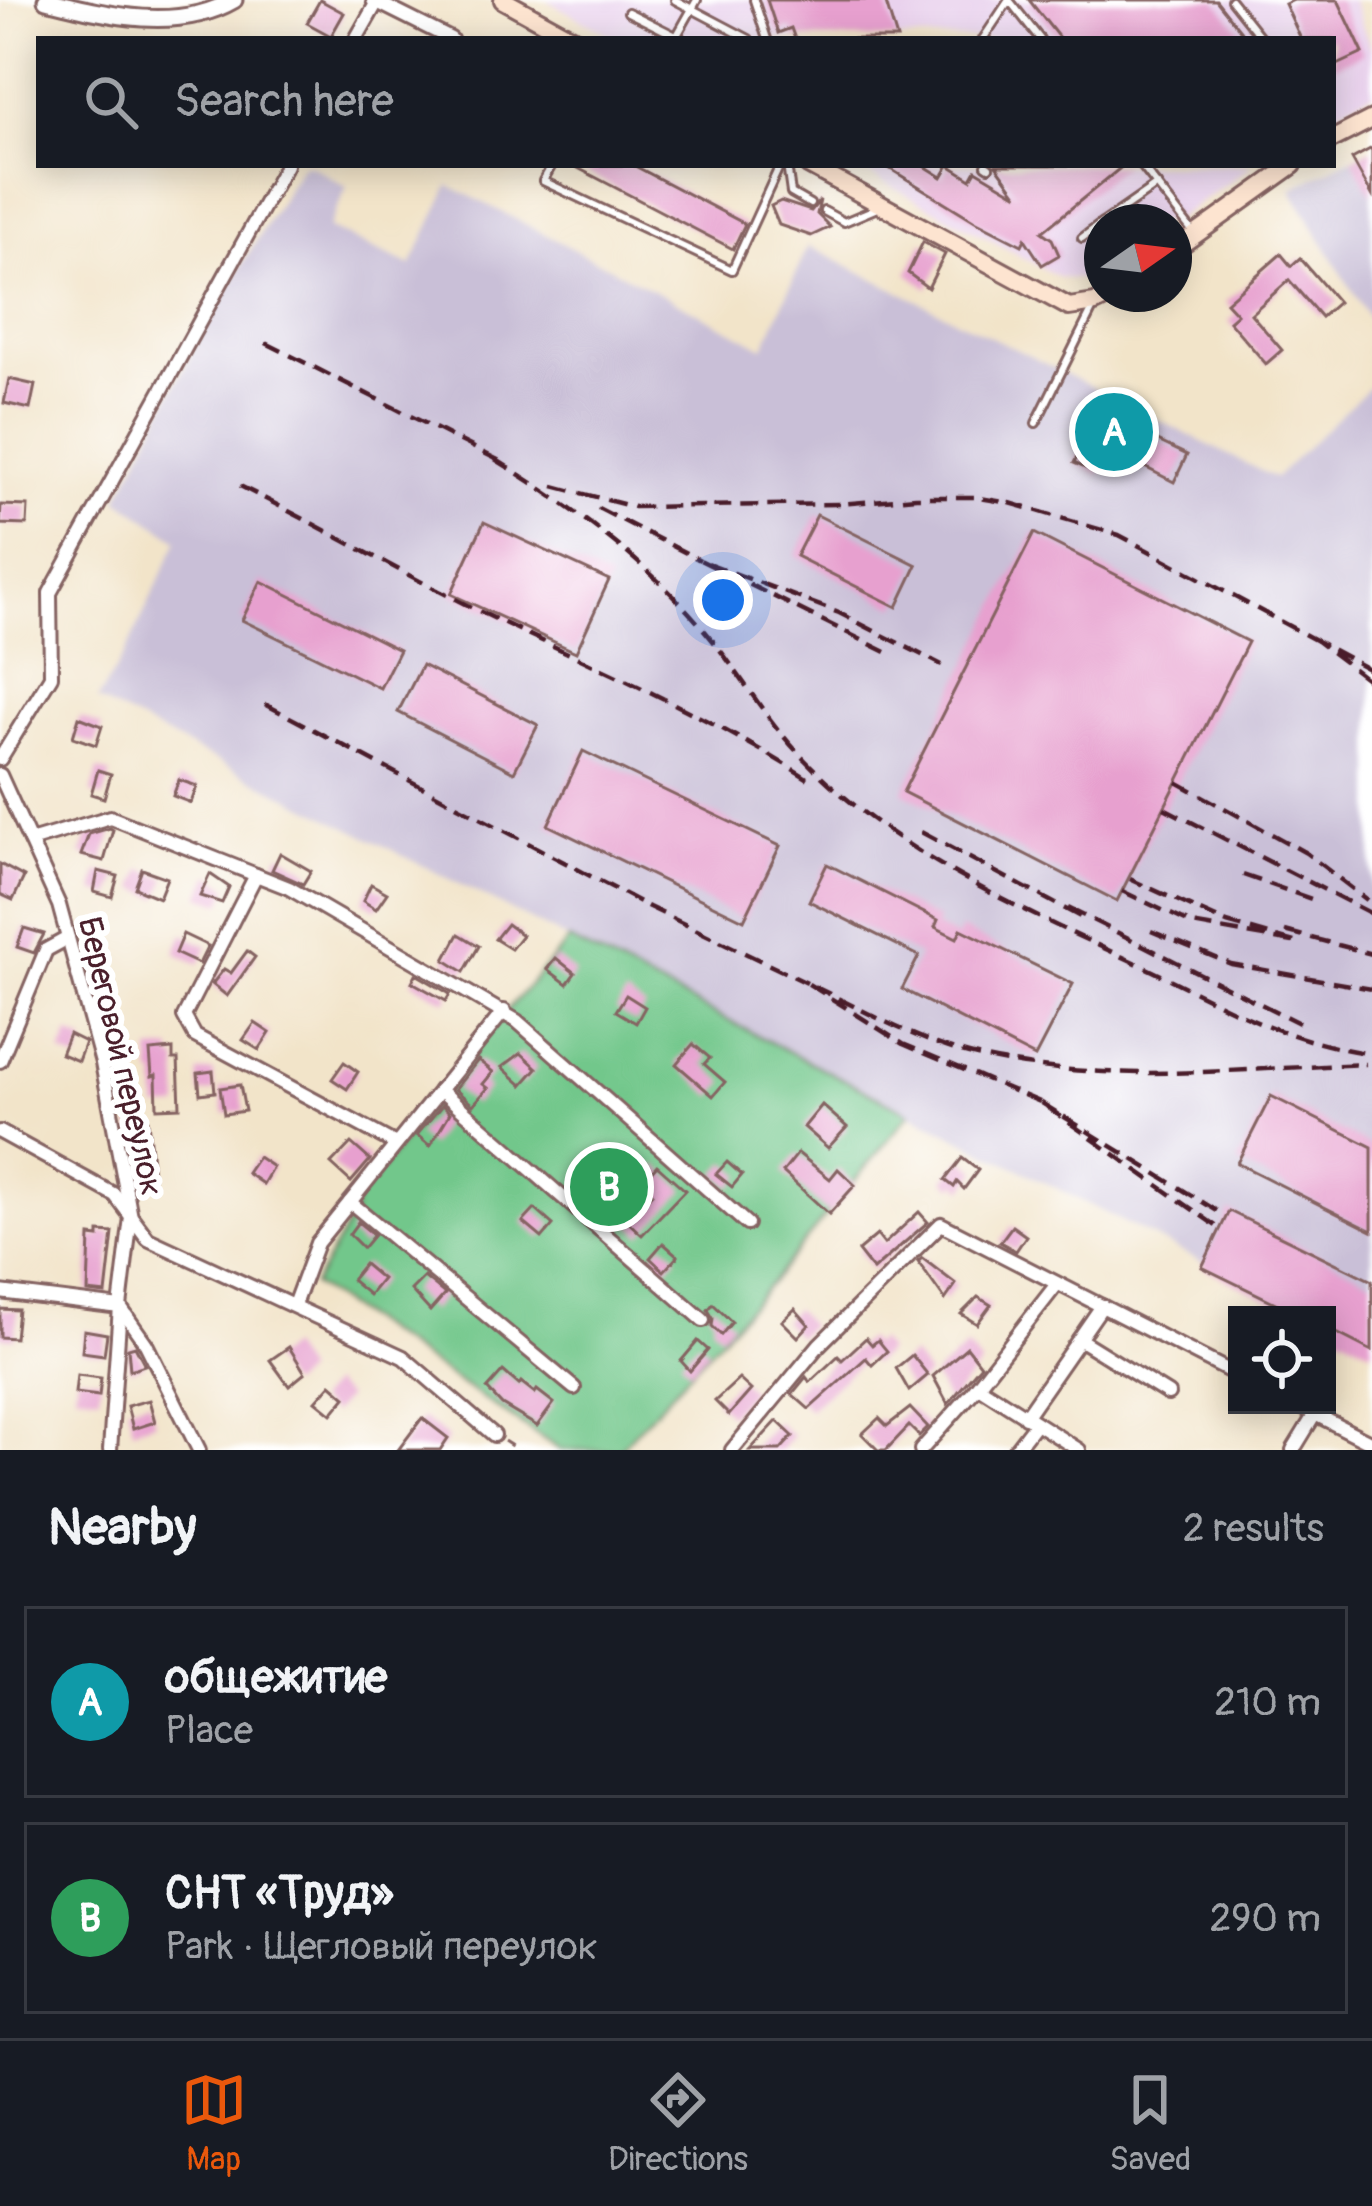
<!DOCTYPE html>
<meta charset="utf-8">
<style>
body{margin:0;font-family:Pangolin,sans-serif;background:#242831;color:#f1f3f6}
.controls{position:absolute;right:36px;bottom:36px;display:grid;overflow:hidden;border-radius:0px;box-shadow:0 6px 30px #0003}
.controls button{width:108px;height:108px;display:grid;place-items:center;padding:0;border:0;border-bottom:3px solid #363941;background:#171b24;color:#f1f3f6;font:60px sans-serif}
.compass{position:absolute;left:1084px;top:204px;width:108px;height:108px;border-radius:50%;background:#171b24;box-shadow:0 6px 30px #0003;rotate:76deg}
.you{position:absolute;left:723px;top:600px;width:42px;height:42px;margin:-30px;border:9px solid #fff;border-radius:50%;background:#1a73e8;box-shadow:0 0 0 18px #1a73e833}
.badge{display:grid;place-items:center;width:78px;height:78px;border-radius:50%;background:#ea580c;color:#fff;font-size:39px;font-weight:700}
.pin{position:absolute;translate:-50% -50%;border:6px solid #fff;box-shadow:0 3px 12px #0006}
.list{margin:0;padding:0;list-style:none}
h2{display:flex;justify-content:space-between;align-items:center;height:156px;margin:0;padding:0 48px;font-size:51px}
h2 small{font-size:39px;font-weight:400;color:#9ea1a6}
.list li{display:grid;grid-template-columns:78px 1fr auto;gap:36px;align-items:center;box-sizing:border-box;height:192px;margin:0 24px 24px;padding:0 24px;border:3px solid #363941;border-radius:0px}
.list b{display:block;font-size:45px;white-space:nowrap}
.list p{margin:0;font-size:39px;white-space:nowrap;color:#9ea1a6}
.list em{font-size:39px;font-style:normal;color:#9ea1a6}
.icon{flex:none;width:66px;height:66px;fill:none;stroke:currentColor;stroke-width:2;stroke-linecap:round;stroke-linejoin:round}
.map{position:relative;flex:none;width:1372px;height:1450px;overflow:hidden}
.search{position:absolute;background:#171b24;box-shadow:0 6px 30px #0003;left:36px;right:36px;top:36px;height:132px;display:flex;align-items:center;gap:30px;box-sizing:border-box;padding:0 42px;border-radius:0px;color:#9ea1a6;font-size:45px}
.sheet{height:588px;background:#171b24}
nav{display:flex;justify-content:space-around;align-items:center;box-sizing:border-box;height:168px;border-top:3px solid #363941;background:#171b24;font-size:33px;color:#9ea1a6}
nav a{display:grid;justify-items:center;gap:6px}
nav .on{color:#ea580c}
.map>svg:first-child{display:block}
.built{fill:#e9d2ed}
.industrial{fill:#c9bfd7}
.green{fill:#72c78b;stroke:#5e735b;stroke-width:3}
.building{fill:#e7a0cf}
.lines{fill:none;stroke-linecap:round;stroke-linejoin:round}
.service-casing{stroke:#856462;stroke-width:12}
.minor-casing{stroke:#856462;stroke-width:18}
.tertiary-casing{stroke:#856462;stroke-width:21}
.secondary-casing{stroke:#856462;stroke-width:22}
.path{stroke:#856462;stroke-width:3;stroke-dasharray:9 9;stroke-linecap:butt}
.service{stroke:#fff;stroke-width:6}
.minor{stroke:#fff;stroke-width:12}
.tertiary{stroke:#fff;stroke-width:15}
.secondary{stroke:#fde4d0;stroke-width:16}
.rail{stroke:#4a1f2b;stroke-width:4.5;stroke-dasharray:18 9;stroke-linecap:butt}
.labels{text-anchor:middle;stroke-width:12;stroke-linejoin:round;paint-order:stroke}
.street-label{font-size:33px;fill:#4a1f2b;stroke:#fff}
</style>
<div class="map">
<svg width="1372" height="1450" viewBox="0 0 1372 1450">
<rect width="100%" height="100%" fill="#fff"/>
<filter id="ink" filterUnits="userSpaceOnUse"><feTurbulence type="fractalNoise" baseFrequency=".00833" numOctaves="2"/><feDisplacementMap in="SourceGraphic" scale="24" xChannelSelector="R" yChannelSelector="G"/><feConvolveMatrix kernelMatrix="1 2 1 2 8 2 1 2 1" color-interpolation-filters="sRGB"/></filter>
<filter id="wash" filterUnits="userSpaceOnUse"><feTurbulence type="fractalNoise" baseFrequency=".004" numOctaves="4" result="noise"/><feDisplacementMap in="SourceGraphic" scale="48" xChannelSelector="R" yChannelSelector="G"/><feGaussianBlur stdDeviation="2.7" result="paint"/><feColorMatrix in="noise" values="0 0 0 0 0 0 0 0 0 0 0 0 0 0 0 0 0 1.4 0 .05"/><feComposite in="paint" operator="in"/></filter>
<g filter="url(#wash)">
<rect width="100%" height="100%" fill="#f2e4c9"/>
<!-- built -->
<g class="built">
<path d="M546 0H1352L1372 50V93L1333 113V39H618Z"/>
<path d="M853 165H1253L1172 222H1102V271L1084 279 1060 278Z"/>
</g>
<!-- industrial -->
<g class="industrial">
<path d="M1372 148V324L1291 189Z"/>
<path d="M302 165H310L347 187 328 228 411 266 449 185 764 347 808 246 1275 478 1372 384V1348L1327 1315H1306L97 700 125 654 178 540 118 499 209 319Z"/>
</g>
<!-- green -->
<path class="green" d="M569 940 910 1113 769 1285 619 1450H560L313 1285 354 1213 356 1201 508 1009Z"/>
<g id="blocks">
<!-- building -->
<g class="building">
<path d="M320 0 344 13 331 36 307 23Z"/>
<path d="M767 0H885L897 39H795L791 28 778 33Z"/>
<path d="M1029 0H1216L1247 39H1060Z"/>
<path d="M1294 0H1338L1363 53 1333 67V39H1301L1285 4Z"/>
<path d="M1372 148V195L1352 159Z"/>
<path d="M572 165H633L745 224 733 249Z"/>
<path d="M884 165H923L942 177 949 165 971 179 976 170 1018 195 996 165H1124L1042 232 1052 239 1059 255 1042 265 1025 239 1022 245 975 221Z"/>
<path d="M820 200 817 214 830 227 811 236 779 225 771 206 781 201 811 211Z"/>
<path d="M923 242 945 254 928 288 908 273Z"/>
<path d="M1281 254 1291 266 1300 258 1338 302 1321 317 1289 280 1251 314 1282 350 1266 364 1229 321 1237 314 1226 302Z"/>
<path d="M9 379 35 385 30 409 4 403Z"/>
<path d="M1099 413 1187 455 1174 482 1111 450 1099 474 1074 463Z"/>
<path d="M1 505 28 506 27 525 0 524Z"/>
<path d="M817 515 917 565 897 607 796 556Z"/>
<path d="M484 522 609 580 576 652 451 594Z"/>
<path d="M1034 533 1248 642 1117 901 903 792Z"/>
<path d="M261 581 399 650 380 688 242 620Z"/>
<path d="M422 665 538 725 514 772 398 712Z"/>
<path d="M79 717 102 726 96 745 73 737Z"/>
<path d="M583 751 780 846 744 920 548 825Z"/>
<path d="M98 770 111 774 104 798 91 794Z"/>
<path d="M179 780 197 786 191 803 173 796Z"/>
<path d="M110 828 113 830 104 861 81 855 89 834Z"/>
<path d="M280 853 311 871 303 884 272 870Z"/>
<path d="M0 864 24 877 13 900 0 894Z"/>
<path d="M827 864 938 920 935 927 957 938 961 929 1073 984 1035 1057 902 989 919 956 809 901Z"/>
<path d="M142 869 167 878 159 898 135 888Z"/>
<path d="M98 871 118 876 112 897 94 892Z"/>
<path d="M210 874 229 887 222 903 200 896Z"/>
<path d="M371 884 387 893 376 909 363 901Z"/>
<path d="M507 924 522 935 511 949 495 939Z"/>
<path d="M24 928 44 934 34 953 17 947Z"/>
<path d="M183 934 208 946 199 964 175 953Z"/>
<path d="M459 934 479 946 464 972 445 960Z"/>
<path d="M247 951 255 957 227 996 212 984 224 969 231 973Z"/>
<path d="M556 958 575 973 567 984 547 969Z"/>
<path d="M416 974 450 994 446 1001 412 982Z"/>
<path d="M626 995 645 1007 636 1023 616 1011Z"/>
<path d="M255 1023 270 1033 259 1050 243 1040Z"/>
<path d="M69 1034 85 1042 78 1061 61 1054Z"/>
<path d="M693 1044 710 1058 704 1064 725 1082 713 1096 676 1064Z"/>
<path d="M173 1049V1059H178L180 1107 157 1108 156 1075 152 1076 150 1051Z"/>
<path d="M521 1053 537 1068 522 1085 502 1067Z"/>
<path d="M478 1060 493 1072 483 1084 488 1088 473 1105 455 1089Z"/>
<path d="M344 1062 358 1072 347 1089 332 1079Z"/>
<path d="M213 1071 215 1092 200 1094 198 1073Z"/>
<path d="M240 1085 245 1111 224 1114 220 1088Z"/>
<path d="M1271 1096 1372 1147V1231L1237 1163Z"/>
<path d="M442 1105 450 1113 430 1146 417 1135Z"/>
<path d="M822 1105 847 1127 828 1148 804 1127Z"/>
<path d="M148 1120 154 1185 137 1186 130 1121Z"/>
<path d="M351 1143 370 1160 351 1182 331 1164Z"/>
<path d="M798 1153 830 1179 838 1169 855 1185 829 1214 783 1172Z"/>
<path d="M258 1157 273 1167 263 1184 247 1173Z"/>
<path d="M962 1158 978 1170 964 1189 957 1182 954 1187 945 1180Z"/>
<path d="M727 1162 742 1175 732 1187 716 1174Z"/>
<path d="M657 1165 685 1190 642 1235 626 1220 652 1193 641 1183Z"/>
<path d="M609 1184 620 1194 605 1212 593 1203Z"/>
<path d="M535 1209 553 1225 542 1238 523 1222Z"/>
<path d="M1229 1211 1372 1281V1351L1327 1328V1315H1300L1202 1267Z"/>
<path d="M919 1212 928 1222 873 1270 858 1251 877 1235 884 1244Z"/>
<path d="M358 1222 374 1235 363 1248 349 1234Z"/>
<path d="M1012 1226 1026 1236 1016 1251 1000 1242Z"/>
<path d="M99 1232 113 1233 106 1294 88 1292 90 1236 99 1237Z"/>
<path d="M663 1243 678 1256 664 1271 650 1258Z"/>
<path d="M922 1258 956 1284 945 1300 918 1262Z"/>
<path d="M364 1264 382 1279 369 1295 351 1280Z"/>
<path d="M424 1277 445 1294 430 1311 411 1290Z"/>
<path d="M978 1297 991 1305 977 1324 961 1314Z"/>
<path d="M713 1304 732 1322 721 1335 712 1326 713 1318 708 1310Z"/>
<path d="M0 1309 18 1310 15 1338 0 1337Z"/>
<path d="M795 1309 809 1325 798 1337 782 1321Z"/>
<path d="M84 1330 107 1334 104 1355 82 1352Z"/>
<path d="M866 1338 872 1345 878 1340 887 1351 872 1365 866 1358 809 1409 792 1394 806 1377 810 1382 838 1356 842 1360Z"/>
<path d="M698 1341 708 1350 690 1371 681 1361Z"/>
<path d="M135 1346 145 1365 130 1370 128 1348Z"/>
<path d="M289 1347 305 1373 289 1386 270 1360Z"/>
<path d="M967 1347 981 1365 948 1404 933 1376Z"/>
<path d="M912 1355 928 1375 909 1391 896 1368Z"/>
<path d="M503 1371 519 1385 521 1382 535 1393 537 1390 554 1403 537 1426 502 1405 487 1389Z"/>
<path d="M77 1375 101 1378 99 1396 75 1393Z"/>
<path d="M739 1379 751 1390 729 1415 715 1401Z"/>
<path d="M331 1384 346 1397 332 1414 316 1401Z"/>
<path d="M149 1400 155 1422 133 1429 127 1406Z"/>
<path d="M910 1408 928 1427 919 1436 909 1426 886 1450H878L862 1434 879 1418 887 1426Z"/>
<path d="M422 1418 448 1438 440 1450H398Z"/>
<path d="M777 1421 793 1436 780 1450H750Z"/>
</g>
</g>
</g>
<g filter="url(#ink)">
<use href="#blocks" fill-opacity="0" stroke="#856462" stroke-width="3"/>
<g class="lines">
<!-- service casing -->
<g class="service-casing">
<g id="service">
<path d="M675 0 749 39"/>
<path d="M754 0 767 39"/>
<path d="M1009 0 1040 39"/>
<path d="M1231 0 1262 39"/>
<path d="M628 12 682 39"/>
<path d="M675 39 697 0"/>
<path d="M983 39 1009 0"/>
<path d="M552 165 543 181 732 270 780 165"/>
<path d="M787 165 791 193 810 204"/>
<path d="M986 165 989 167"/>
<path d="M1141 165 1193 232"/>
<path d="M824 211 844 222 875 209"/>
<path d="M1104 222 1157 185"/>
<path d="M1082 238 1102 223"/>
<path d="M1036 423 1093 308"/>
</g>
</g>
<!-- minor casing -->
<g class="minor-casing">
<g id="minor">
<path d="M373 0 451 39"/>
<path d="M356 39 377 2"/>
<path d="M0 759 51 676 50 593 286 165"/>
<path d="M0 775 59 905 102 1063 131 1217 120 1307 110 1450"/>
<path d="M30 841 110 817 289 888 517 1021 747 1224"/>
<path d="M256 875 184 1016 195 1036 394 1143"/>
<path d="M0 1061 46 950 68 938"/>
<path d="M440 1090 703 1320"/>
<path d="M0 1132 115 1195 148 1239 403 1357 494 1435"/>
<path d="M350 1202 574 1388"/>
<path d="M0 1292 120 1307 146 1344 199 1450"/>
<path d="M294 1305 317 1243 504 1011"/>
<path d="M1079 1339 1168 1394"/>
<path d="M978 1386 1079 1450"/>
<path d="M1297 1405 1372 1443"/>
<path d="M1025 1417 1102 1306"/>
<path d="M732 1450 819 1345 941 1224 1237 1375"/>
<path d="M921 1450 972 1393 1057 1284"/>
<path d="M1015 1450 1035 1424"/>
<path d="M1293 1450 1315 1414"/>
</g>
</g>
<!-- tertiary casing -->
<g class="tertiary-casing">
<path id="tertiary" d="M46 0C107 15 177 33 234 0"/>
</g>
<!-- secondary casing -->
<g class="secondary-casing">
<g id="secondary">
<path d="M503 0 574 39"/>
<path d="M1333 139 1372 119"/>
<path d="M808 165 1069 307 1095 303 1113 294"/>
<path d="M1174 250 1293 165"/>
</g>
</g>
<!-- path -->
<path class="path" d="M504 1441 518 1450"/>
<!-- service -->
<use href="#service" class="service"/>
<!-- minor -->
<use href="#minor" class="minor"/>
<!-- tertiary -->
<use href="#tertiary" class="tertiary"/>
<!-- secondary -->
<use href="#secondary" class="secondary"/>
<!-- rail -->
<g class="rail">
<path d="M266 343 506 464"/>
<path d="M495 459C570 506 641 556 699 624 737 667 764 719 805 760 897 855 1018 908 1136 963 1222 1003 1274 1039 1372 1054"/>
<path d="M240 486C322 527 401 573 483 613 593 666 707 714 810 780"/>
<path d="M554 486 634 507 841 504 916 497H974L1010 503 1119 535 1317 641"/>
<path d="M598 508 700 560"/>
<path d="M886 652 700 560 839 613 942 665"/>
<path d="M1372 671 1317 641 1372 683"/>
<path d="M265 704 649 907 807 983"/>
<path d="M1177 782 1306 853 1367 900"/>
<path d="M1164 808 1372 914"/>
<path d="M921 832 1082 918"/>
<path d="M1243 875 1311 899"/>
<path d="M1122 891 1192 924 1298 943 1227 923 1130 879"/>
<path d="M1068 908 1299 1023"/>
<path d="M1151 931 1231 964 1372 989"/>
<path d="M1285 931 1372 954"/>
<path d="M1040 1102 903 1044 807 983C862 1009 917 1042 977 1056 1104 1085 1237 1069 1366 1064"/>
<path d="M1216 1226 1040 1102 1222 1214"/>
</g>
</g>
</g>
<g class="labels">
<!-- street labels -->
<g class="street-label">
<text transform="translate(122 1056) rotate(77)" y="12">Береговой переулок</text>
</g>
</g>
</svg>
<div class="controls">
<button><svg class="icon" aria-label="locate" viewBox="0 0 24 24"><circle cx="12" cy="12" r="6"/><path d="M12 2v4M12 18v4M2 12h4M18 12h4"/></svg></button>
</div>
<svg class="compass" viewBox="-18 -18 36 36"><path d="M0-13l5 13h-10z" fill="#e53935"/><path d="M0 13l5-13h-10z" fill="#9ea1a6"/></svg>
<div class="you"></div>
<div class="pin badge" style="left:1114px;top:432px;background:#0f9aa8">A</div>
<div class="pin badge" style="left:609px;top:1187px;background:#2e9e5b">B</div>
<div class="search"><svg class="icon" aria-label="search" viewBox="0 0 24 24"><circle cx="10" cy="10" r="6"/><path d="M15 15l6 6"/></svg>Search here</div>
</div>
<section class="sheet">
<h2>Nearby<small>2 results</small></h2>
<ul class="list">
<li><span class="badge" style="background:#0f9aa8">A</span><div><b>общежитие</b><p>Place</p></div><em>210 m</em></li>
<li><span class="badge" style="background:#2e9e5b">B</span><div><b>СНТ «Труд»</b><p>Park · Щегловый переулок</p></div><em>290 m</em></li>
</ul>
</section>
<nav>
<a class="on"><svg class="icon" aria-label="map" viewBox="0 0 24 24"><path d="M3 6l6-2 6 2 6-2v14l-6 2-6-2-6 2zM9 4v14M15 6v14"/></svg>Map</a>
<a><svg class="icon" aria-label="directions" viewBox="0 0 24 24"><path d="M12 3l9 9-9 9-9-9zM9 14v-3h6M13 9l2 2-2 2"/></svg>Directions</a>
<a><svg class="icon" aria-label="saved" viewBox="0 0 24 24"><path d="M7 4h10v16l-5-4-5 4z"/></svg>Saved</a>
</nav>
